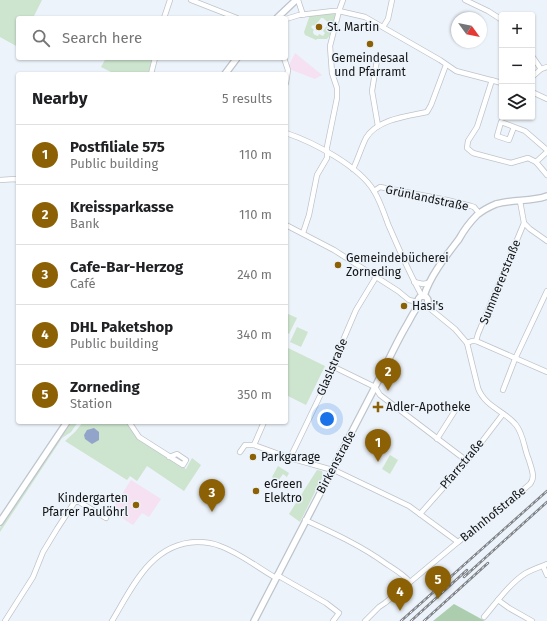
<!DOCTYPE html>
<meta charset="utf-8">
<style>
body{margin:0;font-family:"Fira Sans",sans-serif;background:#f6f6f6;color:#202124}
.controls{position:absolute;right:12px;top:12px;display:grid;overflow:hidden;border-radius:4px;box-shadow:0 1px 3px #0004}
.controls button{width:36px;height:36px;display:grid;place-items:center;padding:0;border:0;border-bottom:1px solid #e0e0e0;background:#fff;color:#202124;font:20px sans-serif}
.compass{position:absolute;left:451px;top:12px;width:36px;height:36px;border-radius:50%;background:#fff;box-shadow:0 1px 3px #0004;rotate:123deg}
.you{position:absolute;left:327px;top:419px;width:14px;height:14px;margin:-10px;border:3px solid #fff;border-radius:50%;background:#1a73e8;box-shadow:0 0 0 6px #1a73e833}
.badge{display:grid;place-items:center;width:26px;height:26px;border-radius:50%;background:#8c6105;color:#fff;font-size:13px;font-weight:700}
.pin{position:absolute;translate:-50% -33px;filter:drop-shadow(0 1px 2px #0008)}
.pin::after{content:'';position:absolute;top:21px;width:14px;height:12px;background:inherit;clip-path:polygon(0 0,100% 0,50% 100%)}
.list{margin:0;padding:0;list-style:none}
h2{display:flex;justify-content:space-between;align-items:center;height:52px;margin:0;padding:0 16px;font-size:17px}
h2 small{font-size:13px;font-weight:400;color:#757577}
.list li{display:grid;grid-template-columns:26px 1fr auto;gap:12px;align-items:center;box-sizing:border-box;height:60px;padding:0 16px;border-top:1px solid #e0e0e0}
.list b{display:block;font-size:15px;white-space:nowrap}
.list p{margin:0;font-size:13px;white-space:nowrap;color:#757577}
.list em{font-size:13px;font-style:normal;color:#757577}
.icon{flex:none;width:22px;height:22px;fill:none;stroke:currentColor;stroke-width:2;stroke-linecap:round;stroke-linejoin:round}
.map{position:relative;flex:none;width:547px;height:621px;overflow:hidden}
.search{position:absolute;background:#fff;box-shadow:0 1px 3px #0004;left:16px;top:16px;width:272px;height:44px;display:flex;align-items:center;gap:10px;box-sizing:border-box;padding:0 14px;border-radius:4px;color:#757577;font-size:15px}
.panel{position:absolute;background:#fff;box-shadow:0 1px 3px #0004;left:16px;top:72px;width:272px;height:352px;border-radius:4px}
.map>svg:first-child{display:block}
.education{fill:#f5e1f1}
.green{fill:#cde4ce;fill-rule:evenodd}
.forest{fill:#acceae}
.water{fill:#92a4c9}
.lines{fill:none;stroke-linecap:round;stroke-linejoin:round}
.minor-casing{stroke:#bec4cb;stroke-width:6}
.tertiary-casing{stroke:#bec4cb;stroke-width:8}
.minor{stroke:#fff;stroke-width:4.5}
.tertiary{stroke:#fff;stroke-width:5.5}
.rail-casing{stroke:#808489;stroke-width:2.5}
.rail{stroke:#ecf3fa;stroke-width:1;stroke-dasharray:3;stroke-linecap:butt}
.poi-dot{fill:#8c6105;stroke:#ecf3fa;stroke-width:1.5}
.labels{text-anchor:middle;stroke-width:3;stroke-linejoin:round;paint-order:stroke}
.poi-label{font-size:12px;fill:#121416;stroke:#ecf3fa;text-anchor:start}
.street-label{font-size:12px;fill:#121416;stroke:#ecf3fa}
</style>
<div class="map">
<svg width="547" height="621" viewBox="0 0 547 621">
<rect width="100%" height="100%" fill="#ecf3fa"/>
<!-- education -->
<g class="education">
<path d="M295 53 322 75 315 79 289 69V65Z"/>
<path d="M131 480 161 499 149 517 142 513 133 525 111 511Z"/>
</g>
<!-- green -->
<g class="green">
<path d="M0 0H42L33 18H18V47L0 37Z"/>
<path d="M332 13H335L336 15 332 32 327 39H317L316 40 305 35 304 32 310 15ZM321 18H323L329 23 323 31 325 33 323 36 319 34 318 36C315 35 313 35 313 31L314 30 311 27 313 25 315 26Z"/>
<path d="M106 58H152L149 71 147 74H115L101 67Z"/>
<path d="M286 313 297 318 289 334 286 332Z"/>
<path d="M297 327 308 332 301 347 290 342Z"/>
<path d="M286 347 325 366 306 405 286 395Z"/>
<path d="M72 422H78L71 432 62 438 0 532V528L60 438Z"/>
<path d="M83 422H126L135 436 144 443 186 469 192 458 201 465 184 491 147 466 137 481 130 476 127 480 65 441 75 432Z"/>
<path d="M390 455 398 460 390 474 382 469Z"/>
<path d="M278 466 289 473 287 477 283 474 278 481 272 477Z"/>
<path d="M317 470 322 471 323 476 300 522 289 514Z"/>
</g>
<!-- forest -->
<path class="forest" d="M454 604 485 621H433Z"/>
<!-- water -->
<path class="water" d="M94 428 99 432V440L92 444 85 439 84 435 87 430Z"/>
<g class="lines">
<!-- minor casing -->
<g class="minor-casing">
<g id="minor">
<path d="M191 0 237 18"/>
<path d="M298 0 303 15"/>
<path d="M465 0 488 11 502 20"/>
<path d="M164 18 170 0"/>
<path d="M286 19 299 15 333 11H339L365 17 440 60 456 71 502 83"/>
<path d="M383 27 388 19 392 0"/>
<path d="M532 56 541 69"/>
<path d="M284 58 288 70 286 83"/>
<path d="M377 60 372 91 378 126"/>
<path d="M151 74 155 58"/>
<path d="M532 77 541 69 547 67"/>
<path d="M492 80 477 127 468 141 467 148 473 153 511 163 528 158 536 162 547 175"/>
<path d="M532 92 547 99"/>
<path d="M514 127 509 140 497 136 501 122 525 131 547 150"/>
<path d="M286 133C313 142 359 166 374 191 380 201 384 213 388 224 399 249 409 273 422 296"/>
<path d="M536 162 547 152"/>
<path d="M353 169C358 159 361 148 366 138 377 119 408 116 427 112L431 105 446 65"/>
<path d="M0 180 15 179 18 180"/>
<path d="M374 191 380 187 447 200 471 206 474 207 479 213"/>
<path d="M520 201 524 223 530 229 547 241"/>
<path d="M286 225 334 250 398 291 409 300 418 302"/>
<path d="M303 233 309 215 317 175 327 158V147L337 98V88L332 73 330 46 339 11 343 0"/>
<path d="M414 282 423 284 428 283"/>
<path d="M476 341 478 334 524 223"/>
<path d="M467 343 472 341H476L547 372"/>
<path d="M334 367 375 387 380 395 467 461"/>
<path d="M503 390 515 359 547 291"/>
<path d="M129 422 139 437 183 465 186 460 177 454 169 457"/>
<path d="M437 439 456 409"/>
<path d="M254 445 264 422"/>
<path d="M240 452 245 445H254L290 458 336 471 409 506 458 542"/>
<path d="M290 458 334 367 341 345 356 310 376 277"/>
<path d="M420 514 467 461 503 414"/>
<path d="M305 520C333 533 360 545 385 563 394 569 403 574 410 582"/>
<path d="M543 566 547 575"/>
<path d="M277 575 326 603 339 613 333 621"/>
<path d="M498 600 509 608 532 621"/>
<path d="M484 617C496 603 510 583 526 573 533 569 540 567 547 564"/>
<path d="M5 621 33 577 43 552 57 529 76 500 106 518"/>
<path d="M112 621C132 588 151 543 197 542 205 542 213 543 220 546 240 553 258 568 276 578"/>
<path d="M365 621 379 607 385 603 458 542 496 513 530 484C536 477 531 468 529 460 524 449 524 435 516 425 505 411 485 407 478 388L467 343 455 329 428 307 427 304"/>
</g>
</g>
<!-- tertiary casing -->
<g class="tertiary-casing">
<g id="tertiary">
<path d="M277 18 296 0"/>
<path d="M225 74 237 58"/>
<circle cx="423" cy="301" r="5"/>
<path d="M424 296C430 276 446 256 459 239 464 230 470 222 477 215 483 210 489 207 496 204 513 199 531 202 547 196"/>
<path d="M0 522 67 422"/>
<path d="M254 621C294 543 335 465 375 387 385 368 394 347 405 328 410 320 413 312 419 305"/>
</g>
</g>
<!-- minor -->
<use href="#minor" class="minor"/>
<!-- tertiary -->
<use href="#tertiary" class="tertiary"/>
<!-- rail casing -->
<g class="rail-casing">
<g id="rail">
<path d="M464 577 547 502"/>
<path d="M401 621 547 491"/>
<path d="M411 621 467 570"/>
<path d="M424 621 488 563"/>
</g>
</g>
<!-- rail -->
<use href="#rail" class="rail"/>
</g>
<!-- markers -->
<g class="poi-dot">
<circle cx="319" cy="27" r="4"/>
<circle cx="370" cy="44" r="4"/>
<circle cx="338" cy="265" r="4"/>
<circle cx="404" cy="306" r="4"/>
<path d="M376 401h4v4h4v4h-4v4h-4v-4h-4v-4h4z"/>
<circle cx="253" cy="457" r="4"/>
<circle cx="256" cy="491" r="4"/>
<circle cx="136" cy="505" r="4"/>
</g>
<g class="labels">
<!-- poi labels -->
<g class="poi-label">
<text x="327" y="31">St. Martin</text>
<text x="370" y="62" text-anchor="middle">Gemeindesaal<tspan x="370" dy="14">und Pfarramt</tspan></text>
<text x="346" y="262">Gemeindebücherei<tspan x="346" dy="14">Zorneding</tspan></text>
<text x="412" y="310">Hasi's</text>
<text x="386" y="411">Adler-Apotheke</text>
<text x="261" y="461">Parkgarage</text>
<text x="264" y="488">eGreen<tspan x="264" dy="14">Elektro</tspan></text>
<text x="128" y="502" text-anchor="end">Kindergarten<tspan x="128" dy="14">Pfarrer Paulöhrl</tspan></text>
</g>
<!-- street labels -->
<g class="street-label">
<text transform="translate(427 198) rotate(12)" y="4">Grünlandstraße</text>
<text transform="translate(500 282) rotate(-68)" y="4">Summererstraße</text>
<text transform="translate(332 367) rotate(-67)" y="4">Glaslstraße</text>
<text transform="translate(336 462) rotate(-62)" y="4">Birkenstraße</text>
<text transform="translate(462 464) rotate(-50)" y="4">Pfarrstraße</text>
<text transform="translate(493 514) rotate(-39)" y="4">Bahnhofstraße</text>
</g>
</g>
</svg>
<div class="controls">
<button>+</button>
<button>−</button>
<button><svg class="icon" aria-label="layers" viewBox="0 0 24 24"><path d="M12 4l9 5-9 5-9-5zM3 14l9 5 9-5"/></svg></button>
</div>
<svg class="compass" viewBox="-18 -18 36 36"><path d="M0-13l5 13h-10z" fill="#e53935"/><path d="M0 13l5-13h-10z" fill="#757577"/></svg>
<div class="you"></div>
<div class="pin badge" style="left:378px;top:462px">1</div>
<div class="pin badge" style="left:388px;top:391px">2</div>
<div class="pin badge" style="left:212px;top:512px">3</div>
<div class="pin badge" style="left:400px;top:611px">4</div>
<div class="pin badge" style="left:438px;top:599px">5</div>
<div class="search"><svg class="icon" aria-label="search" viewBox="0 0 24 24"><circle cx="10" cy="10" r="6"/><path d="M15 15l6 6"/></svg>Search here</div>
<section class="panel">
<h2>Nearby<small>5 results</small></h2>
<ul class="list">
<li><span class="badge">1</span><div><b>Postfiliale 575</b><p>Public building</p></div><em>110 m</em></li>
<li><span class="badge">2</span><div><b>Kreissparkasse</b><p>Bank</p></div><em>110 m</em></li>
<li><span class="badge">3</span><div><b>Cafe-Bar-Herzog</b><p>Café</p></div><em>240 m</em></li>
<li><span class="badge">4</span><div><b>DHL Paketshop</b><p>Public building</p></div><em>340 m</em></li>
<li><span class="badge">5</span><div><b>Zorneding</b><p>Station</p></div><em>350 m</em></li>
</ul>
</section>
</div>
